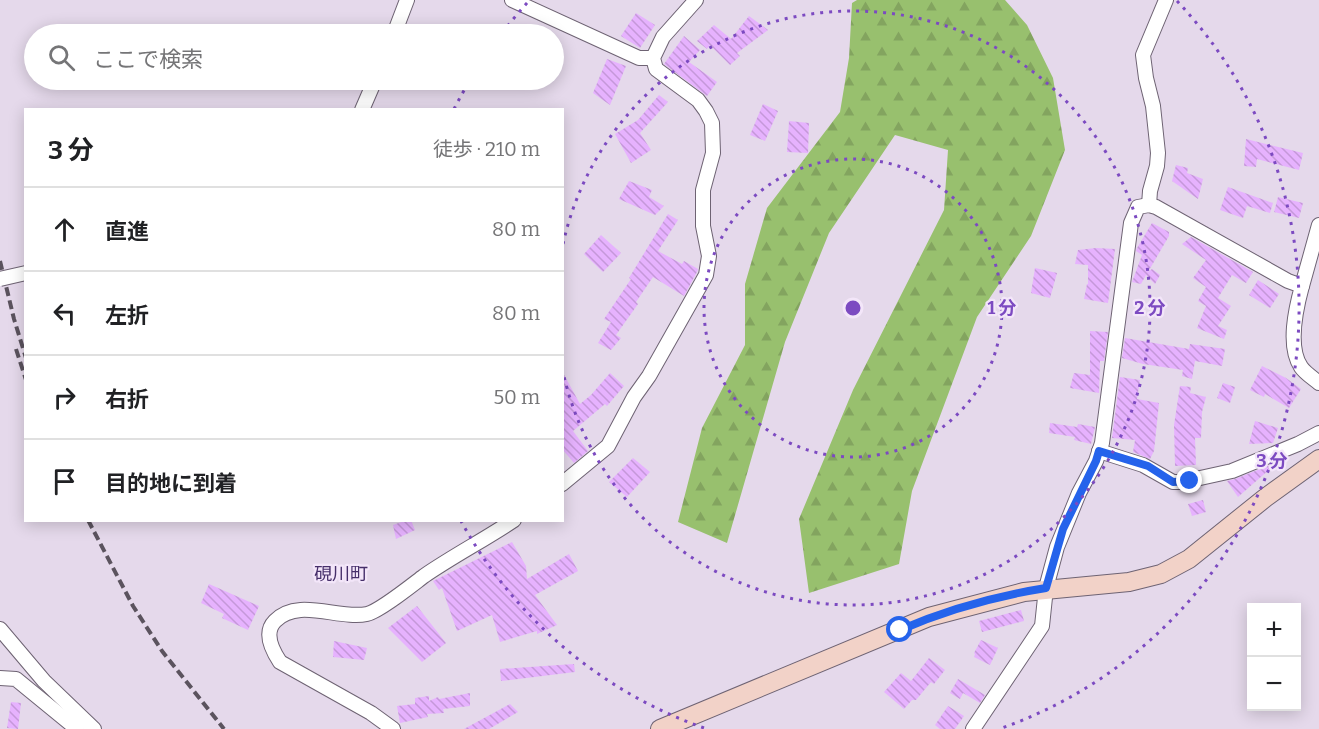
<!DOCTYPE html>
<html lang="ja">
<meta charset="utf-8">
<style>
body{margin:0;font-family:Bitter,"Noto Sans JP",serif;background:#f6f6f6;color:#202124}
.controls{position:absolute;right:18px;bottom:18px;display:grid;overflow:hidden;border-radius:0px;box-shadow:0 3px 15px #0003}
.controls button{width:54px;height:54px;display:grid;place-items:center;padding:0;border:0;border-bottom:2px solid #e0e0e0;background:#fff;color:#202124;font:30px sans-serif}
.stop{position:absolute;width:18px;height:18px;margin:-14px;border:4px solid #2563eb;border-radius:50%;background:#fff}
.stop.end{background:#2563eb;border-color:#fff;box-shadow:0 2px 6px #0008}
.list{margin:0;padding:0;list-style:none}
h2{display:flex;justify-content:space-between;align-items:center;height:78px;margin:0;padding:0 24px;font-size:26px}
h2 small{font-size:20px;font-weight:400;color:#757577}
.list li{display:grid;grid-template-columns:39px 1fr auto;gap:18px;align-items:center;box-sizing:border-box;height:84px;padding:0 24px;border-top:2px solid #e0e0e0}
.list b{display:block;font-size:22px;white-space:nowrap}
.list em{font-size:20px;font-style:normal;color:#757577}
.icon{flex:none;width:33px;height:33px;fill:none;stroke:currentColor;stroke-width:2;stroke-linecap:round;stroke-linejoin:round}
.map{position:relative;flex:none;width:1319px;height:729px;overflow:hidden}
.search{position:absolute;background:#fff;box-shadow:0 3px 15px #0003;left:24px;top:24px;width:540px;height:66px;display:flex;align-items:center;gap:15px;box-sizing:border-box;padding:0 21px;border-radius:33px;color:#757577;font-size:22px}
.panel{position:absolute;background:#fff;box-shadow:0 3px 15px #0003;left:24px;top:108px;width:540px;height:414px;border-radius:0px}
.map>svg:first-child{display:block}
.forest{fill:url(#forest-firs)}
.building{fill:url(#building-back-hatch)}
.lines{fill:none;stroke-linecap:round;stroke-linejoin:round}
.street-casing{stroke:#6e6373;stroke-width:16}
.secondary-casing{stroke:#6e6373;stroke-width:20}
.street{stroke:#fff;stroke-width:14}
.secondary{stroke:#f2d2c8;stroke-width:18}
.rail{stroke:#5b535e;stroke-width:4;stroke-dasharray:9 4.5;stroke-linecap:butt}
.street-bridge-casing{stroke:#6e6373;stroke-width:16;stroke-linecap:butt}
.street-bridge{stroke:#fff;stroke-width:14}
.route{stroke:#2563eb;stroke-width:8}
.ring{fill:none;stroke:#7c4ac1;stroke-width:3;stroke-dasharray:3 6}
.labels{text-anchor:middle;stroke-width:4.5;stroke-linejoin:round;paint-order:stroke}
.quarter-label{font-size:18px;fill:#462f6a;stroke:#f3e6f9}
.centre{fill:#7c4ac1;stroke:#f3e6f9;stroke-width:3}
.ring-label{font-size:18px;text-anchor:middle;font-weight:bold;fill:#7c4ac1;stroke:#f3e6f9;stroke-width:4.5;stroke-linejoin:round;paint-order:stroke}
</style>
<div class="map">
<svg width="1319" height="729" viewBox="0 0 1319 729">
<defs>
<pattern id="forest-firs" width="22" height="20" patternUnits="userSpaceOnUse" patternTransform="scale(1.5)"><rect width="22" height="20" fill="#98c06e"/><path d="M5 1l3.5 6h-7zM16 11l3.5 6h-7z" fill="#83a45f"/></pattern>
<pattern id="building-back-hatch" width="6" height="6" patternUnits="userSpaceOnUse" patternTransform="scale(1.5)"><rect width="6" height="6" fill="#e6b2fe"/><path d="M-1 5l2 2M0 0l6 6M5-1l2 2" fill="none" stroke="#c598d9"/></pattern>
</defs>
<rect width="100%" height="100%" fill="#e5d9eb"/>
<!-- forest -->
<path class="forest" d="M857 0H1005L1027 25 1053 78 1065 150 1031 236 977 317 912 491 899 564 809 593 799 519 853 390 944 210 948 150 895 135 829 233 785 342 727 543 678 522 702 428 745 345V284L767 208 840 112 849 58 852 3Z"/>
<!-- building -->
<g class="building">
<path d="M636 13 655 25 640 48 621 36Z"/>
<path d="M749 16 768 30 737 53 740 56 730 65 710 45 707 49 697 41 714 25 731 39Z"/>
<path d="M684 36 700 50 689 62 717 82 707 96 664 64Z"/>
<path d="M607 59 626 66 610 105 593 93Z"/>
<path d="M659 95 668 102 640 133 651 150 631 163 615 134 638 120Z"/>
<path d="M763 104 778 111 765 141 750 135Z"/>
<path d="M789 121 809 123 808 153 787 152Z"/>
<path d="M1246 139 1303 153 1299 170 1257 159 1256 167 1244 166Z"/>
<path d="M1176 165 1188 168 1187 173 1203 179 1198 199 1172 181Z"/>
<path d="M629 181 652 190 649 197 664 206 655 215 619 199Z"/>
<path d="M1228 187 1273 203 1270 213 1247 206 1243 218 1220 210Z"/>
<path d="M1278 197 1303 203 1299 218 1274 212Z"/>
<path d="M668 214 678 220 658 251 682 264 684 261 698 269 697 272 684 296 653 277 636 302 638 304 616 335 621 338 611 350 598 343 611 322 604 319 631 279 629 278Z"/>
<path d="M1152 223 1169 232V236L1148 272 1152 269 1160 275 1155 284 1146 275 1141 284 1132 282 1142 255 1136 251 1137 248Z"/>
<path d="M601 235 621 253 603 272 584 254Z"/>
<path d="M1191 237 1253 272 1246 283 1232 275 1218 298 1231 306 1218 326 1227 330 1224 339 1197 328 1206 306 1198 301 1206 287 1193 278 1206 260 1182 244Z"/>
<path d="M1096 248 1115 249 1108 303 1084 299 1087 284H1088V265L1075 264 1078 250Z"/>
<path d="M1035 268 1057 273 1050 298 1031 293Z"/>
<path d="M1258 280 1279 294 1270 308 1249 295Z"/>
<path d="M1090 331 1108 332 1104 361H1100L1099 393 1070 388 1074 373 1090 375Z"/>
<path d="M1125 338 1189 349 1190 344 1225 349 1222 366 1195 361 1192 379 1182 376 1183 370 1143 364 1122 358Z"/>
<path d="M1262 366 1286 378 1301 389 1289 408 1265 394 1264 397 1250 390Z"/>
<path d="M562 371 580 404 591 395 610 373 624 386 607 406 605 404 573 431 588 451 574 463 562 449Z"/>
<path d="M1120 377 1140 380 1137 399 1159 403 1154 451 1150 459 1133 452 1135 440 1112 438Z"/>
<path d="M1223 383 1235 387 1230 403 1217 398Z"/>
<path d="M1180 386 1191 387 1190 393 1206 397 1202 412 1201 438H1195L1196 465 1175 466 1174 425Z"/>
<path d="M1255 421 1278 428 1273 443 1249 444Z"/>
<path d="M1050 423 1077 427 1078 424 1095 427 1091 444 1074 440 1075 437 1049 433Z"/>
<path d="M633 458 650 472 627 497 609 482Z"/>
<path d="M1278 462 1238 497 1227 481 1235 479Z"/>
<path d="M1203 500 1206 512 1192 516 1188 504Z"/>
<path d="M407 520H411L415 530 396 539 393 525Z"/>
<path d="M512 542 526 566 527 579 569 554 578 571 535 595 557 625 537 634V631L500 642 492 615 457 631 442 588 439 590 433 581Z"/>
<path d="M209 584 259 606 248 630 222 618 224 614 201 603Z"/>
<path d="M417 606 446 643 422 662 388 628Z"/>
<path d="M1021 610 1024 621 982 632 979 621Z"/>
<path d="M981 640 998 648 990 665 974 657 975 654 974 653Z"/>
<path d="M334 641 367 648 364 660 333 657Z"/>
<path d="M929 658 945 670 934 684 931 682 916 700H912L904 709 884 692 901 673 911 681Z"/>
<path d="M574 664 575 672 501 681 500 669Z"/>
<path d="M958 679 985 695 980 703 963 693 960 699 950 693Z"/>
<path d="M470 693V706L443 709 444 713 427 714 428 717 400 723 397 706 415 704V698L429 696V701L438 697 439 699Z"/>
<path d="M11 702 21 703 18 729 7 728Z"/>
<path d="M510 704 518 712 489 729H464Z"/>
<path d="M948 706 964 716 955 729H940L935 725Z"/>
</g>
<g class="lines">
<!-- street casing -->
<g class="street-casing">
<g id="street">
<path d="M512 0 639 58H653"/>
<path d="M394 34 407 0"/>
<path d="M362 110 375 80"/>
<path d="M1149 205 1150 191 1157 166 1158 153 1153 106 1146 78 1143 55 1166 0"/>
<path d="M1302 286 1319 225"/>
<path d="M1099 451 1143 465 1173 482H1182L1232 471 1298 444 1319 433"/>
<path d="M562 484 608 446 634 397 649 376 706 275 709 256 703 226V190L713 153 712 123 706 111 698 100 656 69 653 58 663 37 696 0"/>
<path d="M0 629 44 681 94 729"/>
<path d="M0 678 16 679 77 729"/>
<path d="M393 729 371 713 280 662C272 650 263 633 275 621 298 597 339 620 367 614 380 611 412 585 424 576 453 556 484 540 514 520"/>
<path d="M973 729 1042 626 1046 588 1057 547 1079 493 1096 461 1102 443 1131 223 1138 207 1149 205 1156 207 1288 281 1302 286C1296 308 1287 346 1301 367 1305 373 1313 378 1319 383"/>
</g>
</g>
<!-- secondary casing -->
<g class="secondary-casing">
<path id="secondary" d="M660 729 929 617 1024 592 1129 582 1161 574 1189 559 1265 498 1319 459"/>
</g>
<!-- street -->
<use href="#street" class="street"/>
<!-- secondary -->
<use href="#secondary" class="secondary"/>
<!-- rail -->
<g class="rail">
<path d="M0 261 14 319 26 358"/>
<path d="M16 349 26 380"/>
<path d="M88 520 133 606 162 651 224 729"/>
</g>
<!-- street-bridge casing -->
<g class="street-bridge-casing">
<path id="street-bridge" d="M0 279 26 273"/>
</g>
<!-- street-bridge -->
<use href="#street-bridge" class="street-bridge"/>
</g>
<g class="lines">
<!-- route -->
<path class="route" d="M900 630C946 610 996 596 1046 588L1063 529 1096 461 1099 451 1148 466 1173 482 1190 481"/>
</g>
<!-- distance rings -->
<g class="ring">
<circle cx="853" cy="308" r="149"/>
<path d="M563 244A297 297 0 1 1 563 372"/>
<path d="M704 728A446 446 0 0 1 461 521M454 109A446 446 0 0 1 469 82M502 33A446 446 0 0 1 529 1M1177 1A446 446 0 0 1 1002 728"/>
</g>
<g class="labels">
<!-- quarter labels -->
<g class="quarter-label">
<text x="341" y="580">硯川町</text>
</g>
</g>
<circle cx="853" cy="308" r="9" class="centre"/>
<g class="ring-label">
<text x="1002" y="314">1 分</text>
<text x="1150" y="314">2 分</text>
<text x="1272" y="467">3 分</text>
</g>
</svg>
<div class="controls">
<button>+</button>
<button>−</button>
</div>
<div class="stop" style="left:900px;top:630px"></div>
<div class="stop end" style="left:1190px;top:481px"></div>
<div class="search"><svg class="icon" aria-label="search" viewBox="0 0 24 24"><circle cx="10" cy="10" r="6"/><path d="M15 15l6 6"/></svg>ここで検索</div>
<section class="panel">
<h2>3 分<small>徒歩 · 210 m</small></h2>
<ul class="list">
<li><svg class="icon" aria-label="ahead" viewBox="0 0 24 24"><path d="M12 20V5M6 11l6-6 6 6"/></svg><div><b>直進</b></div><em>80 m</em></li>
<li><svg class="icon" aria-label="left" viewBox="0 0 24 24"><path d="M17 20v-9H6M10 6l-5 5 5 5"/></svg><div><b>左折</b></div><em>80 m</em></li>
<li><svg class="icon" aria-label="right" viewBox="0 0 24 24"><path d="M7 20v-9h11M14 6l5 5-5 5"/></svg><div><b>右折</b></div><em>50 m</em></li>
<li><svg class="icon" aria-label="arrive" viewBox="0 0 24 24"><path d="M6 21V4h12l-3 4 3 4H6"/></svg><div><b>目的地に到着</b></div></li>
</ul>
</section>
</div>
